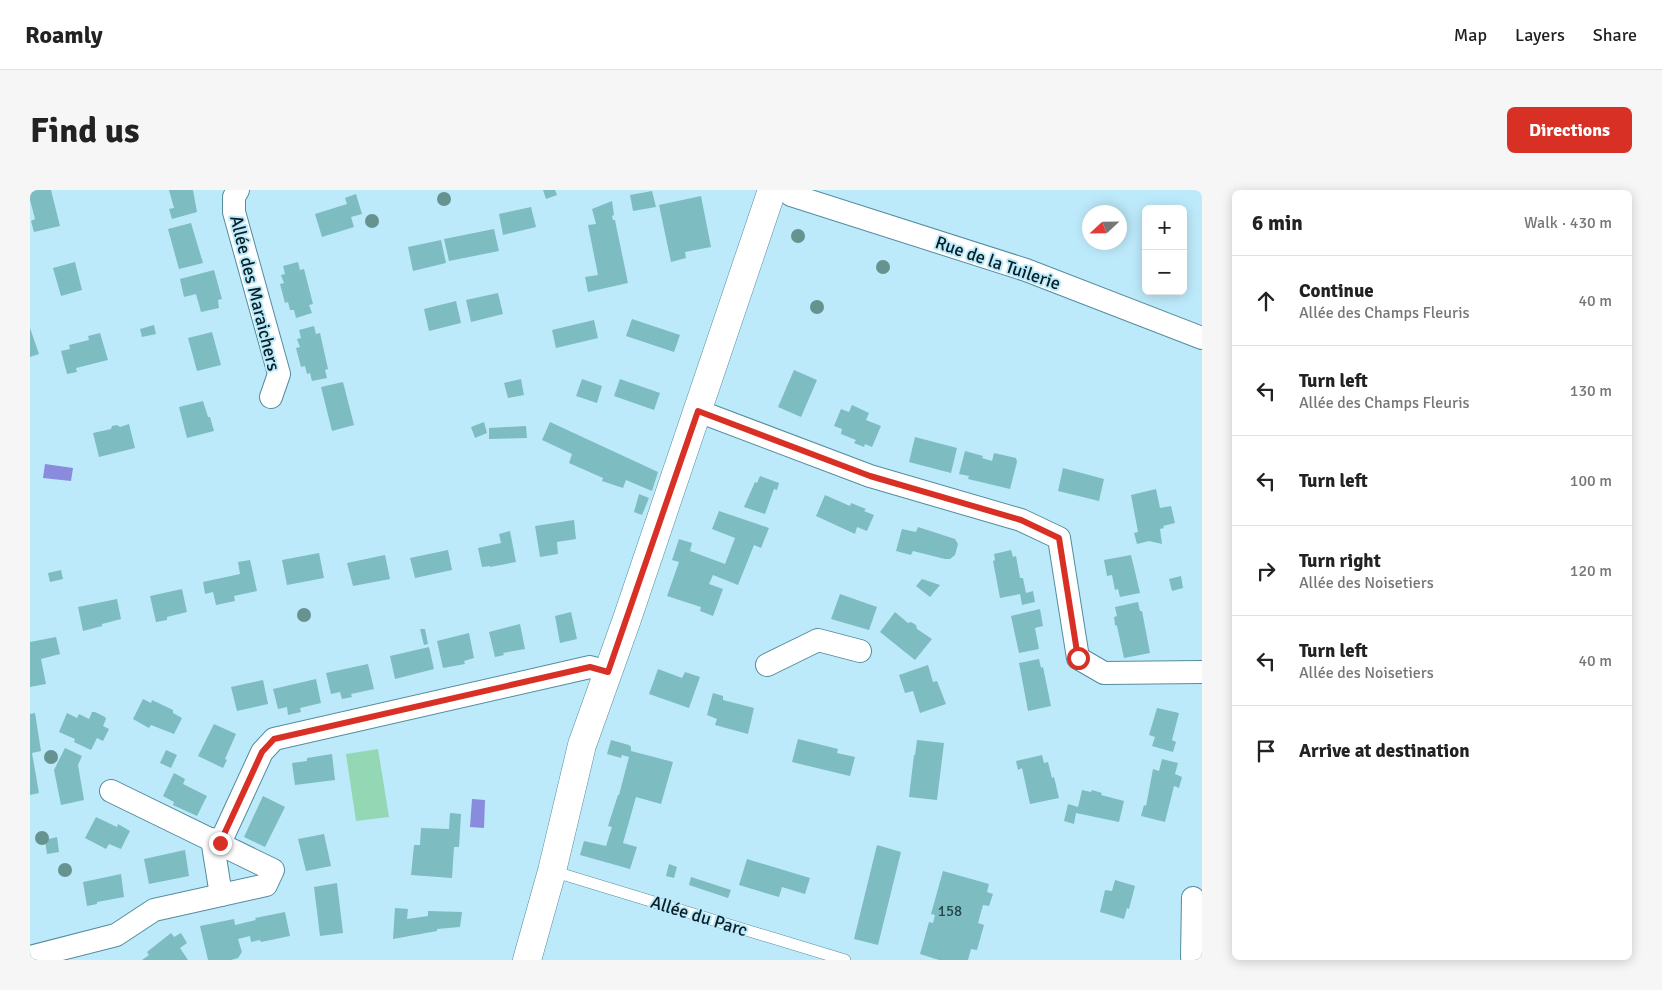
<!DOCTYPE html>
<meta charset="utf-8">
<style>
body{margin:0;font-family:Signika,sans-serif;background:#f6f6f6;color:#222}
.controls{position:absolute;right:15px;top:15px;display:grid;overflow:hidden;border-radius:8px;box-shadow:0 2px 12px #0003}
.controls button{width:45px;height:45px;display:grid;place-items:center;padding:0;border:0;border-bottom:1px solid #e0e0e0;background:#fff;color:#222;font:25px sans-serif}
.compass{position:absolute;left:1052px;top:15px;width:45px;height:45px;border-radius:50%;background:#fff;box-shadow:0 2px 12px #0003;rotate:248deg}
.stop{position:absolute;width:15px;height:15px;margin:-11px;border:4px solid #d93025;border-radius:50%;background:#fff}
.stop.end{background:#d93025;border-color:#fff;box-shadow:0 1px 5px #0008}
.list{margin:0;padding:0;list-style:none}
h2{display:flex;justify-content:space-between;align-items:center;height:65px;margin:0;padding:0 20px;font-size:21px}
h2 small{font-size:16px;font-weight:400;color:#767676}
.list li{display:grid;grid-template-columns:32px 1fr auto;gap:15px;align-items:center;box-sizing:border-box;height:90px;padding:0 20px;border-top:1px solid #e0e0e0}
.list b{display:block;font-size:19px;white-space:nowrap}
.list p{margin:0;font-size:16px;white-space:nowrap;color:#767676}
.list em{font-size:16px;font-style:normal;color:#767676}
.icon{flex:none;width:28px;height:28px;fill:none;stroke:currentColor;stroke-width:2;stroke-linecap:round;stroke-linejoin:round}
.map{position:relative;flex:none;width:1172px;height:770px;overflow:hidden;border-radius:8px}
header{display:flex;align-items:center;gap:30px;box-sizing:border-box;height:70px;padding:0 25px;background:#fff;border-bottom:1px solid #e0e0e0}
header strong{font-size:24px}
nav{display:flex;gap:28px;margin-inline-start:auto;font-size:18px}
.intro{display:flex;align-items:center;justify-content:space-between;box-sizing:border-box;height:120px;padding:0 30px}
h1{margin:0;font-size:35px}
.button{padding:12px 22px;border-radius:8px;background:#d93025;color:#fff;font-size:18px;font-weight:700}
main{display:flex;gap:30px;padding:0 30px}
aside{flex:1;background:#fff;border-radius:8px;box-shadow:0 2px 12px #0003}
.map>svg:first-child{display:block}
.green{fill:#93d7b4}
.water{fill:#898bdc}
.building{fill:#7dbcc0}
.lines{fill:none;stroke-linecap:round;stroke-linejoin:round}
.service-casing{stroke:#548c9e;stroke-width:12}
.minor-casing{stroke:#548c9e;stroke-width:24}
.secondary-casing{stroke:#548c9e;stroke-width:29}
.service{stroke:#fff;stroke-width:11}
.minor{stroke:#fff;stroke-width:22}
.secondary{stroke:#fff;stroke-width:28}
.tree{fill:#66938f}
.route{stroke:#d93025;stroke-width:6}
.labels{text-anchor:middle;stroke-width:4;stroke-linejoin:round;paint-order:stroke}
.number-label{font-size:15px;fill:#24464c}
.street-label{font-size:18px;fill:#071f26;stroke:#bdeafa}
</style>
<header>
<strong>Roamly</strong>
<nav><a>Map</a><a>Layers</a><a>Share</a></nav>
</header>
<div class="intro"><h1>Find us</h1><a class="button">Directions</a></div>
<main>
<div class="map">
<svg width="1172" height="770" viewBox="0 0 1172 770">
<rect width="100%" height="100%" fill="#bdeafa"/>
<!-- green -->
<path class="green" d="M348 559 359 627 326 631 316 564Z"/>
<!-- water -->
<g class="water">
<path d="M15 274 43 278 41 291 13 288Z"/>
<path d="M442 609 455 610 454 638 440 637Z"/>
</g>
<!-- building -->
<g class="building">
<path d="M0 0H21L30 36 4 42 1 31 5 29 0 10Z"/>
<path d="M139 0H163L167 22 142 29 139 19 144 18Z"/>
<path d="M513 0H525L527 5 516 9Z"/>
<path d="M622 1 626 17 603 21 600 5Z"/>
<path d="M326 4 332 24 321 27 324 37 292 47 285 24 317 14 315 8Z"/>
<path d="M671 6 681 57 655 62 656 68 641 72 629 15Z"/>
<path d="M582 11 584 25 582 26 583 30H585L598 93 558 102 555 87 568 85 558 35 566 34 562 19Z"/>
<path d="M501 17 506 37 473 45 469 24Z"/>
<path d="M161 33 173 73 149 79 138 39Z"/>
<path d="M464 39 469 61 419 71 414 49Z"/>
<path d="M411 50 416 73 383 81 378 57Z"/>
<path d="M45 72 52 100 31 106 23 78Z"/>
<path d="M268 72 270 80 274 79 283 114 279 115 282 123 266 128 264 120H260L258 112 255 113 250 94 254 93 251 85 255 84 253 76Z"/>
<path d="M184 80 192 109 188 110 189 118 171 122 166 104 154 107 150 89Z"/>
<path d="M468 103 473 124 441 132 436 110Z"/>
<path d="M426 111 431 133 399 141 394 119Z"/>
<path d="M602 129 650 145 644 162 596 146Z"/>
<path d="M564 130 568 148 526 158 522 140Z"/>
<path d="M124 135 126 144 112 147 110 139Z"/>
<path d="M284 136 286 144 290 143 298 179 295 180 297 188 282 191 280 183 277 184 275 176 271 177 266 158 270 157 267 149 271 148 269 140Z"/>
<path d="M0 138 9 164 0 167Z"/>
<path d="M182 142 191 175 167 181 158 148Z"/>
<path d="M70 143 78 170 46 178 47 182 37 184 31 161 40 159 39 155 59 150 58 146Z"/>
<path d="M764 180 787 190 771 227 748 217Z"/>
<path d="M491 189 494 205 478 208 474 193Z"/>
<path d="M552 189 572 196 567 213 546 206Z"/>
<path d="M590 189 630 203 624 220 584 206Z"/>
<path d="M313 192 324 235 302 241 291 197Z"/>
<path d="M173 211 178 227H180L184 241 157 248 149 217Z"/>
<path d="M822 215 839 223 836 230 851 236 842 257 835 254 834 257 824 253 826 250 811 244 812 239 804 236 811 219 819 222Z"/>
<path d="M454 232 457 243 445 248 441 237Z"/>
<path d="M520 232 628 282 622 301 596 290 593 298 572 291 573 288 539 273 542 264 512 250Z"/>
<path d="M99 234 105 258 69 267 63 243 81 239 82 236 87 235 90 237Z"/>
<path d="M496 236 497 248 459 249V238Z"/>
<path d="M885 247 927 258 921 283 879 272Z"/>
<path d="M935 261 953 266 952 268 962 271 964 263 986 268 987 272 980 299 938 289 939 286 929 284Z"/>
<path d="M1033 278 1074 289 1069 311 1028 301Z"/>
<path d="M730 286 749 293 747 300 744 299 735 324 714 317 725 292 727 293Z"/>
<path d="M1126 299 1130 318 1141 316 1145 333 1133 336 1134 338 1130 339 1132 354 1119 351 1107 354 1104 343 1108 342 1101 305Z"/>
<path d="M609 304 619 308 612 325 604 322Z"/>
<path d="M795 305 820 316 821 313 836 319 834 321 844 325 837 341 827 337 825 344 786 326Z"/>
<path d="M689 321 739 338 731 358 724 355 708 395 683 385 679 394 693 399 683 426 670 421 671 417 637 406 649 372 642 370 649 349 662 353 660 361 695 374 705 348 682 339Z"/>
<path d="M544 330 546 349 527 352 528 364 510 367 505 336Z"/>
<path d="M888 337 925 349 928 354 925 365 920 369H915L883 361 881 365 866 361 872 339 886 342Z"/>
<path d="M480 341 486 372 460 377V376L452 377 448 358 471 353 469 344Z"/>
<path d="M418 360 422 380 385 388 380 368Z"/>
<path d="M981 360 983 367 986 366 990 388H993L996 403 1003 401 1005 412 992 415 990 404 970 408 963 371 965 370 964 364Z"/>
<path d="M289 363 294 388 257 395 252 370Z"/>
<path d="M355 365 360 389 323 396 317 373Z"/>
<path d="M1101 365 1110 403 1090 407 1088 399 1085 400 1082 385 1077 386 1074 370Z"/>
<path d="M220 370 227 401 204 406 205 411 186 415 183 402 175 404 173 392 210 384 208 372Z"/>
<path d="M31 380 33 389 20 392 18 383Z"/>
<path d="M1151 386 1153 398 1142 401 1139 389Z"/>
<path d="M892 389 910 395 900 407 886 396Z"/>
<path d="M152 399 157 422 137 427V430L126 432 120 406Z"/>
<path d="M810 404 847 417 839 440 801 429Z"/>
<path d="M87 409 91 429 72 434V436L53 441 48 417Z"/>
<path d="M1108 412 1110 421H1112L1120 463 1094 468 1087 436 1085 435 1084 427 1087 426 1085 417Z"/>
<path d="M1010 419 1013 436 1005 438 1009 459 989 463 981 426Z"/>
<path d="M541 422 547 449 530 453 525 426Z"/>
<path d="M865 422 878 433 881 432 886 435 887 439 902 449 885 470 850 442Z"/>
<path d="M490 434 495 459 473 463 474 465 465 467 459 442Z"/>
<path d="M390 439H395L398 454 394 455Z"/>
<path d="M439 443 444 468 434 471 435 474 413 478 407 451Z"/>
<path d="M26 447 30 464 11 469 16 494 0 497V452Z"/>
<path d="M399 457 404 479 365 489 360 466Z"/>
<path d="M1009 469 1011 478 1013 477 1021 516 998 521 989 473Z"/>
<path d="M338 474 344 499 321 504 322 507 312 509 310 502 301 504 296 483Z"/>
<path d="M898 475 903 492 907 491 916 514 890 523 883 501 875 503 869 485Z"/>
<path d="M628 479 652 488 655 482 670 487 659 518 619 504Z"/>
<path d="M286 489 291 513 270 518 271 522 258 525 257 517 248 519 243 499Z"/>
<path d="M233 490 238 514 207 521 201 497Z"/>
<path d="M683 503 693 506V510L724 518 718 544 685 535 687 529 677 525Z"/>
<path d="M113 509 121 513 122 510 143 520V523L152 528 144 544 121 535 119 538 103 529Z"/>
<path d="M1127 518 1149 523 1142 550 1146 552 1143 562 1122 556 1125 547 1119 545Z"/>
<path d="M62 522H65L75 527 76 529 73 536 79 539 73 551 67 548 61 560 44 552 45 549 29 542 37 523 47 528 49 524 59 529Z"/>
<path d="M5 523 11 561 2 563 9 603 0 605V524Z"/>
<path d="M184 534 206 544 195 569 197 570 193 578 168 566Z"/>
<path d="M768 549 808 559 807 563 825 567 820 586 762 572Z"/>
<path d="M581 550 599 555 601 557V561L643 572 631 614 606 607 593 653 607 657 600 679 550 665 554 651 576 656 582 637 578 636 588 605H589L599 567 592 565 591 568 577 564Z"/>
<path d="M887 550 914 553 907 610 879 607 884 565H885Z"/>
<path d="M35 558 52 566 48 575 54 610 31 615 24 580Z"/>
<path d="M136 560 147 565 141 578 130 573Z"/>
<path d="M302 564 305 590 265 595 262 573 277 571V568Z"/>
<path d="M1012 565 1014 573 1018 572 1022 588 1024 587 1029 608 1000 614 992 578 988 580 986 571Z"/>
<path d="M1132 569 1148 573 1145 584 1152 587 1149 598 1144 596 1135 632 1111 626 1114 615 1116 616 1123 579 1129 581Z"/>
<path d="M144 583 155 589 153 594 177 606 167 626 143 615 144 612 133 606Z"/>
<path d="M1052 600 1061 602 1062 600 1072 603 1071 605 1094 611 1089 632 1046 623 1044 634 1034 631 1038 614 1048 617Z"/>
<path d="M233 606 255 617 235 657 214 647Z"/>
<path d="M420 623 431 624 429 657H424L422 688 381 685 384 655H390L391 638 419 639Z"/>
<path d="M66 627 87 637 88 634 100 641 91 659 79 654 76 659 55 648Z"/>
<path d="M294 644 301 676 276 681 268 649Z"/>
<path d="M27 647 29 662 17 664 15 650Z"/>
<path d="M847 655 871 662 848 755 824 749Z"/>
<path d="M155 660 159 686 119 694 114 669Z"/>
<path d="M717 669 780 688 775 704 752 697 749 707 709 695Z"/>
<path d="M639 674 647 677 644 688 636 686Z"/>
<path d="M913 681 959 694 957 702 963 704 959 716 953 715 948 733 954 735 947 760 941 759 938 770H909L890 764 899 732 903 733 905 725 901 724Z"/>
<path d="M91 684 94 707 67 712V714L57 716 53 692Z"/>
<path d="M661 687 701 700 698 708 659 695Z"/>
<path d="M1085 690 1105 696 1099 719 1097 718 1094 729 1070 722 1075 700 1082 701Z"/>
<path d="M307 693 313 743 290 746 284 697Z"/>
<path d="M365 718 378 719 377 729 398 726V721L432 722 430 737 407 739V741L363 749Z"/>
<path d="M255 722 260 746 231 752 230 750 221 752 220 746 208 749 212 762 208 768 201 770H178L170 736 204 729 205 735 226 730 225 728Z"/>
<path d="M141 743 144 747 151 743 157 753 150 758 158 770H112L119 765 117 762Z"/>
</g>
<g class="lines">
<!-- service casing -->
<g class="service-casing">
<path id="service" d="M522 681 815 770"/>
</g>
<!-- minor casing -->
<g class="minor-casing">
<g id="minor">
<path d="M208 0 204 7V22L249 184 241 207"/>
<path d="M761 5 996 80 1172 148"/>
<path d="M668 221 840 286 991 330 1029 348 1048 468 1074 483 1172 482"/>
<path d="M737 475 788 450 830 461"/>
<path d="M182 649 191 705"/>
<path d="M190 653 232 562 244 549 560 477 578 482"/>
<path d="M1163 708 1162 767 1163 770"/>
<path d="M0 767 86 745 124 720 236 695 243 680 81 601"/>
</g>
</g>
<!-- secondary casing -->
<g class="secondary-casing">
<path id="secondary" d="M497 770 522 681 552 555 597 429 742 0"/>
</g>
<!-- service -->
<use href="#service" class="service"/>
<!-- minor -->
<use href="#minor" class="minor"/>
<!-- secondary -->
<use href="#secondary" class="secondary"/>
</g>
<!-- trees -->
<g class="tree">
<circle cx="414" cy="9" r="7"/>
<circle cx="342" cy="31" r="7"/>
<circle cx="768" cy="46" r="7"/>
<circle cx="853" cy="77" r="7"/>
<circle cx="787" cy="117" r="7"/>
<circle cx="274" cy="425" r="7"/>
<circle cx="21" cy="567" r="7"/>
<circle cx="12" cy="648" r="7"/>
<circle cx="35" cy="680" r="7"/>
</g>
<g class="lines">
<!-- route -->
<path class="route" d="M190 653 232 562 244 549 560 477 578 482 668 221 840 286 991 330 1029 348 1048 468"/>
</g>
<g class="labels">
<!-- number labels -->
<g class="number-label">
<text x="920" y="726">158</text>
</g>
<!-- street labels -->
<g class="street-label">
<text transform="translate(968 73) rotate(19)" y="6">Rue de la Tuilerie</text>
<text transform="translate(225 103) rotate(76)" y="6">Allée des Maraichers</text>
<text transform="translate(669 726) rotate(17)" y="6">Allée du Parc</text>
</g>
</g>
</svg>
<div class="controls">
<button>+</button>
<button>−</button>
</div>
<svg class="compass" viewBox="-18 -18 36 36"><path d="M0-13l5 13h-10z" fill="#e53935"/><path d="M0 13l5-13h-10z" fill="#767676"/></svg>
<div class="stop" style="left:1048px;top:468px"></div>
<div class="stop end" style="left:190px;top:653px"></div>
</div>
<aside>
<h2>6 min<small>Walk · 430 m</small></h2>
<ul class="list">
<li><svg class="icon" aria-label="ahead" viewBox="0 0 24 24"><path d="M12 20V5M6 11l6-6 6 6"/></svg><div><b>Continue</b><p>Allée des Champs Fleuris</p></div><em>40 m</em></li>
<li><svg class="icon" aria-label="left" viewBox="0 0 24 24"><path d="M17 20v-9H6M10 6l-5 5 5 5"/></svg><div><b>Turn left</b><p>Allée des Champs Fleuris</p></div><em>130 m</em></li>
<li><svg class="icon" aria-label="left" viewBox="0 0 24 24"><path d="M17 20v-9H6M10 6l-5 5 5 5"/></svg><div><b>Turn left</b></div><em>100 m</em></li>
<li><svg class="icon" aria-label="right" viewBox="0 0 24 24"><path d="M7 20v-9h11M14 6l5 5-5 5"/></svg><div><b>Turn right</b><p>Allée des Noisetiers</p></div><em>120 m</em></li>
<li><svg class="icon" aria-label="left" viewBox="0 0 24 24"><path d="M17 20v-9H6M10 6l-5 5 5 5"/></svg><div><b>Turn left</b><p>Allée des Noisetiers</p></div><em>40 m</em></li>
<li><svg class="icon" aria-label="arrive" viewBox="0 0 24 24"><path d="M6 21V4h12l-3 4 3 4H6"/></svg><div><b>Arrive at destination</b></div></li>
</ul>
</aside>
</main>
